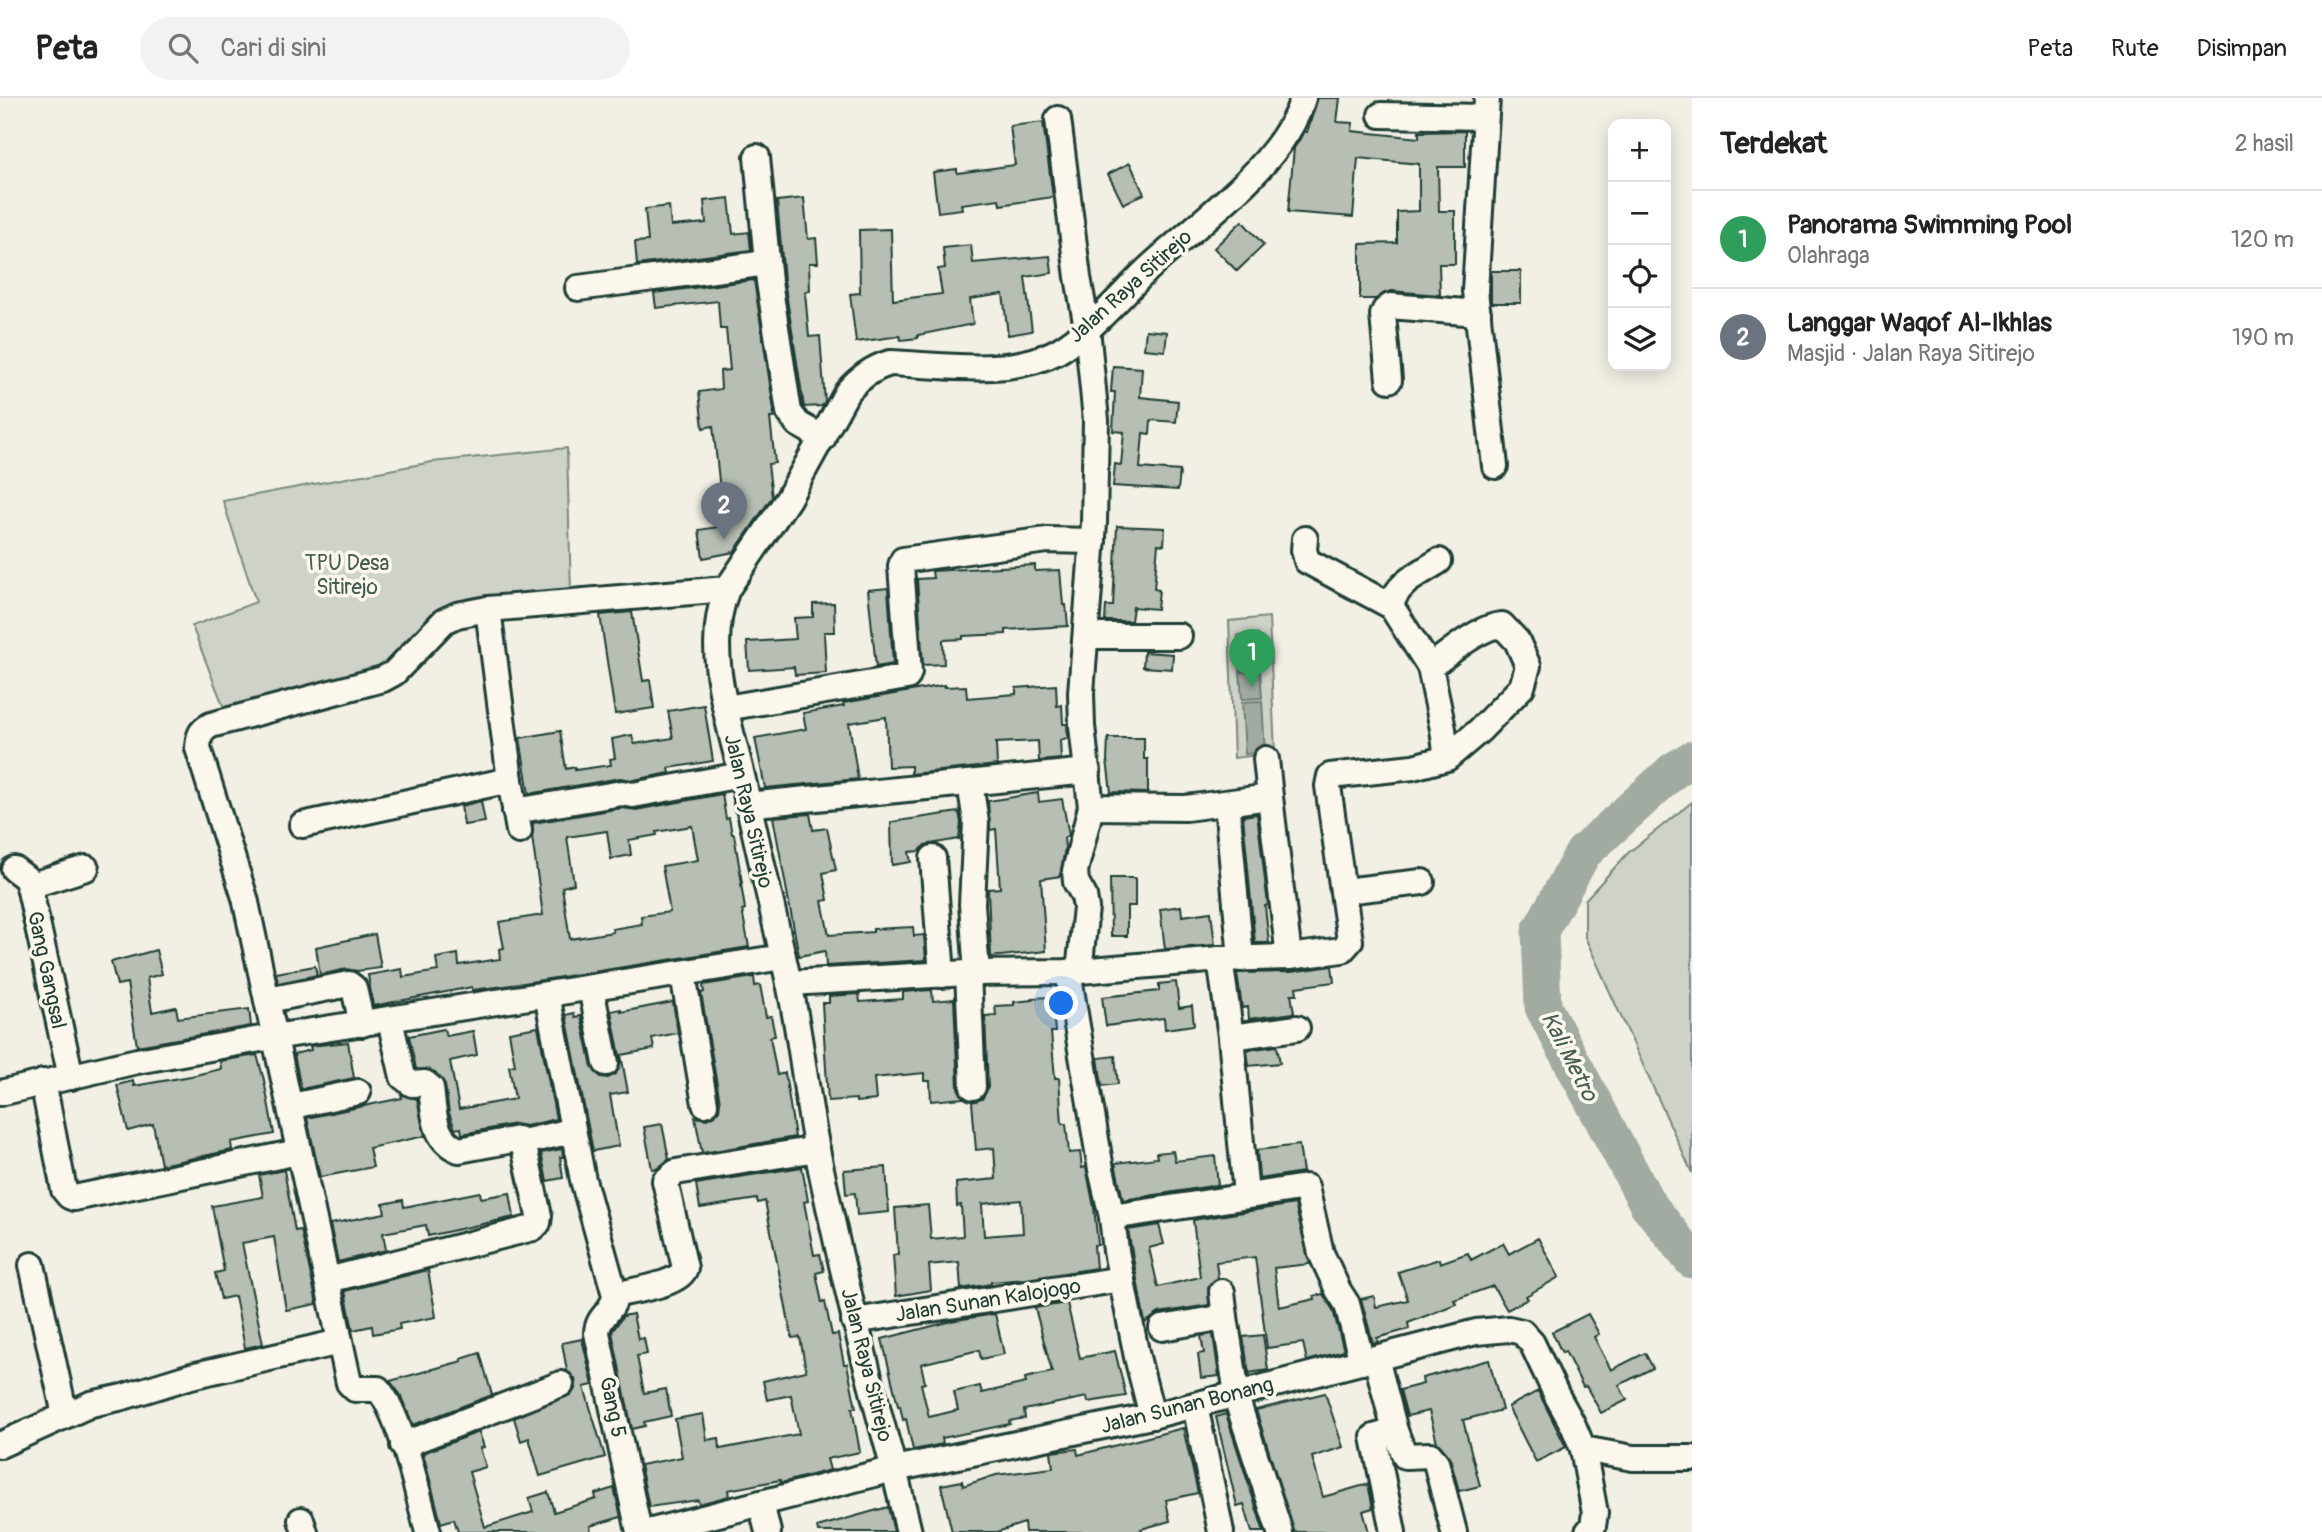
<!DOCTYPE html>
<html lang="id">
<meta charset="utf-8">
<style>
body{margin:0;font-family:Pangolin,sans-serif;background:#f2f2f2;color:#222}
.controls{position:absolute;right:21px;top:21px;display:grid;overflow:hidden;border-radius:14px;box-shadow:0 4px 18px #0003}
.controls button{width:63px;height:63px;display:grid;place-items:center;padding:0;border:0;border-bottom:2px solid #e0e0e0;background:#fff;color:#222;font:35px sans-serif}
.you{position:absolute;left:1062px;top:906px;width:24px;height:24px;margin:-18px;border:5px solid #fff;border-radius:50%;background:#1a73e8;box-shadow:0 0 0 10px #1a73e833}
.badge{display:grid;place-items:center;width:46px;height:46px;border-radius:50%;background:#7c3aed;color:#fff;font-size:23px;font-weight:700}
.pin{position:absolute;translate:-50% -58px;filter:drop-shadow(0 2px 4px #0008)}
.pin::after{content:'';position:absolute;top:37px;width:24px;height:21px;background:inherit;clip-path:polygon(0 0,100% 0,50% 100%)}
.list{margin:0;padding:0;list-style:none}
h2{display:flex;justify-content:space-between;align-items:center;height:91px;margin:0;padding:0 28px;font-size:30px}
h2 small{font-size:23px;font-weight:400;color:#767676}
.list li{display:grid;grid-template-columns:46px 1fr auto;gap:21px;align-items:center;box-sizing:border-box;height:98px;padding:0 28px;border-top:2px solid #e0e0e0}
.list b{display:block;font-size:26px;white-space:nowrap}
.list p{margin:0;font-size:23px;white-space:nowrap;color:#767676}
.list em{font-size:23px;font-style:normal;color:#767676}
.icon{flex:none;width:38px;height:38px;fill:none;stroke:currentColor;stroke-width:2;stroke-linecap:round;stroke-linejoin:round}
.map{position:relative;flex:none;width:1692px;height:1434px;overflow:hidden}
header{display:flex;align-items:center;gap:42px;box-sizing:border-box;height:98px;padding:0 35px;background:#fff;border-bottom:2px solid #e0e0e0}
header strong{font-size:33px}
nav{display:flex;gap:38px;margin-inline-start:auto;font-size:24px}
.search{width:490px;height:63px;background:#f2f2f2;display:flex;align-items:center;gap:18px;box-sizing:border-box;padding:0 24px;border-radius:38px;color:#767676;font-size:26px}
main{display:flex}
aside{flex:1;background:#fff}
.map>svg:first-child{display:block}
.green{fill:#cfd2c8;stroke:#77887e;stroke-width:2}
.water{fill:#a2aba1;stroke:#6e7f75;stroke-width:2}
.lines{fill:none;stroke-linecap:round;stroke-linejoin:round}
.river{stroke:#a2aba1;stroke-width:37}
.building{fill:#b7beb3;stroke:#1f3d34;stroke-width:2;fill-rule:evenodd}
.minor-casing{stroke:#1f3d34;stroke-width:30}
.minor{stroke:#fbf7ec;stroke-width:24}
.labels{text-anchor:middle;stroke-width:7;stroke-linejoin:round;paint-order:stroke}
.street-label{font-size:21px;fill:#1f3d34;stroke:#fbf7ec}
.park-label{font-size:21px;fill:#425b52;stroke:#fbf7ec}
.water-label{font-size:23px;font-style:italic;fill:#465e55;stroke:#fbf7ec}
</style>
<header>
<strong>Peta</strong>
<div class="search"><svg class="icon" aria-label="search" viewBox="0 0 24 24"><circle cx="10" cy="10" r="6"/><path d="M15 15l6 6"/></svg>Cari di sini</div>
<nav><a>Peta</a><a>Rute</a><a>Disimpan</a></nav>
</header>
<main>
<div class="map">
<svg width="1692" height="1434" viewBox="0 0 1692 1434">
<rect width="100%" height="100%" fill="#f2f0e5"/>
<filter id="ink" filterUnits="userSpaceOnUse"><feTurbulence type="fractalNoise" baseFrequency=".0143" numOctaves="2"/><feDisplacementMap in="SourceGraphic" scale="14" xChannelSelector="R" yChannelSelector="G"/><feConvolveMatrix kernelMatrix="1 2 1 2 8 2 1 2 1" color-interpolation-filters="sRGB"/></filter>
<g filter="url(#ink)">
<!-- green -->
<g class="green">
<path d="M567 350 571 495 457 505 390 570 228 620 192 528 256 504 223 403 432 364Z"/>
<path d="M1269 519 1275 655 1234 660 1229 523Z"/>
<path d="M1692 704V1075L1585 839V802L1628 755Z"/>
</g>
<!-- water -->
<g class="water">
<path d="M1258 536 1260 571 1240 573 1238 537Z"/>
<path d="M1260 573 1262 600 1242 601 1240 574Z"/>
<path d="M1262 603 1265 654 1245 656 1242 604Z"/>
</g>
<g class="lines">
<!-- river -->
<path class="river" d="M1692 661 1673 673 1583 755 1540 833 1543 909 1647 1105 1692 1162"/>
</g>
<!-- building -->
<g class="building">
<path d="M1318 0H1340L1337 24 1353 25 1352 33 1419 40V34L1465 33V69H1438L1439 113H1455V166H1439L1440 197 1391 193 1376 201H1360V146L1397 145V114L1419 113V66L1358 60 1353 119 1288 114 1294 50 1305 33 1307 34Z"/>
<path d="M1043 24 1053 99 1000 107 999 101 961 106 962 111 938 114 933 74 957 71V75L1015 67 1010 28Z"/>
<path d="M1130 65 1144 96 1123 106 1108 76Z"/>
<path d="M729 100 733 136 749 134 751 152 637 167 635 144 648 143 645 111 669 108 671 128 706 125 704 103Z"/>
<path d="M804 100 808 141 816 140 818 165H809L810 193 805 194 809 239 820 238 825 304 822 308 804 309 784 182 777 103Z"/>
<path d="M1242 123 1264 147 1237 173 1214 150Z"/>
<path d="M891 131 893 202 942 196 938 171 945 170 943 150 971 147 973 165 1050 158 1052 175 1025 179 1032 233 1008 237 1003 196 970 201 973 226 918 237V240L901 242 900 238 856 244 850 196 860 195 859 132Z"/>
<rect x="1491" y="173" width="30" height="32"/>
<path d="M754 182 774 312 773 320H770L775 365 768 366 772 399 734 454 703 460 699 432 724 428 713 328 703 330 699 294 721 291 720 273 730 272 726 231H720L718 203 656 210 654 195Z"/>
<path d="M1146 232 1167 234 1165 253 1144 251Z"/>
<path d="M1113 268 1142 270 1140 299 1178 303 1176 324 1151 322 1150 336 1143 335 1140 370 1180 373 1178 392 1113 388 1115 366 1121 367 1124 334 1113 333 1115 294H1111Z"/>
<path d="M1117 428 1165 430 1164 447 1158 446 1154 491 1159 492 1157 511 1133 509 1131 523H1105L1106 508H1113Z"/>
<path d="M1035 467V473L1060 472 1063 507H1066L1068 528 1006 532V536L963 538V541L943 542 944 566 923 567 917 481 933 480 932 473Z"/>
<path d="M888 490 893 566 876 569 868 492Z"/>
<path d="M834 505 835 534H824L826 575 795 577 794 569 749 572 747 544 796 541 794 520 813 519V506Z"/>
<path d="M632 514 643 583 650 582 654 610 615 616 600 517Z"/>
<path d="M1144 554 1173 556 1172 571 1143 569Z"/>
<path d="M945 587V589L966 588 967 600 1016 596V590L1056 587 1057 608 1062 607 1063 626H1067L1068 640 1060 642 1061 661 1039 663 1038 643 996 645 997 667 911 676V668L888 669 886 619 849 625 858 681 765 690 755 640 806 631 803 615 844 608 843 605Z"/>
<path d="M704 607 713 663 669 670 670 675 633 682 620 680 529 696 520 640 560 633 566 671 575 669V672L611 667 610 661 615 660 612 641 632 637 634 646 673 640 668 613Z"/>
<path d="M1108 640H1144V661H1148V695L1111 694 1107 662Z"/>
<path d="M1038 695 1039 704 1062 701 1069 737 1064 740 1065 750 1060 778 1041 781 1046 853 991 859 988 791 1000 790 996 731 990 732 988 703Z"/>
<path d="M722 696 726 721 729 720 732 736H734L742 785 741 786 745 811 742 812 749 849 505 888 472 892V889L373 908 368 877 402 871 403 879 438 873 436 860 458 856 459 867 500 861 499 851 504 850 499 824 543 817 532 739 533 725 622 710 636 712ZM692 728 698 762 662 768 670 814 641 818 642 826 612 831 613 834 570 841 562 789 574 786 567 739 607 733 611 761 631 757 629 742 657 737 656 734Z"/>
<path d="M481 703 485 724 464 727 461 708Z"/>
<path d="M959 714 961 725 959 741 925 747 920 753 909 754 911 764 892 767 891 724Z"/>
<path d="M810 716 813 732 827 730 836 772 823 775 828 802 822 803 829 837 873 834V831L913 829 914 838 924 837 926 862 826 868 825 853 799 858 773 719Z"/>
<path d="M1257 716 1268 807 1265 808 1269 845H1255L1243 718Z"/>
<path d="M1110 780H1135V808H1127V838H1111Z"/>
<path d="M1181 808 1182 818 1211 814 1215 847 1165 851 1160 811Z"/>
<path d="M375 836 381 870 357 873 346 871 320 877 316 849Z"/>
<path d="M156 852 162 876 147 880 152 914 176 909 178 920 249 911 251 928 137 948 127 885 117 887 111 864Z"/>
<path d="M315 868 317 877 278 885 276 875Z"/>
<path d="M1332 868 1334 884 1296 889 1297 896H1291L1294 915 1249 921 1248 909 1242 910 1237 875 1291 874Z"/>
<path d="M754 879 755 888 760 887 766 919 771 918 775 938 770 939 777 977 785 975 795 1039 702 1055 695 1019 707 1021 714 1018 719 1012 720 1004 701 895 704 894 703 887Z"/>
<path d="M1176 884 1179 910 1192 908 1194 927 1165 931 1164 920 1106 928 1102 899 1159 893V886Z"/>
<path d="M932 892 933 903 954 901 958 990 964 1000 931 1003 930 983H924V975L874 980 876 1002 856 1004V1001L828 1003 822 905H829V898L859 896 860 904 903 901V894Z"/>
<path d="M1052 899 1055 934H1051L1055 980H1059L1062 1026H1066L1069 1055 1080 1054 1082 1070 1086 1069 1094 1109 1098 1147H1094L1096 1170 1026 1181 991 1184V1186L961 1191 959 1164 929 1167 931 1192 896 1198 893 1157 898 1156 895 1110 928 1107 931 1141 963 1138 961 1107 957 1108 956 1085 996 1081 994 1050 976 1052 972 1004 982 1001 988 989 985 918 996 917 995 908 1014 907V904L1033 902 1032 900ZM1021 1102 1023 1135 984 1138 982 1106Z"/>
<path d="M673 904 678 935 652 940 654 951 621 957 628 994 610 997 619 1048 593 1053 566 917 574 915 575 919 581 918 592 969 601 979 608 980 616 976 621 963 611 913 621 911V914Z"/>
<path d="M538 929 556 1021 526 1028 515 1026 462 1036 461 1030 455 1031 449 1015 445 987 435 974 416 971 409 938 444 931 446 938 473 933 477 957 450 963 459 1011 515 1001 509 968 515 967 509 934Z"/>
<path d="M348 944 354 980 301 991 294 956 311 952 310 948Z"/>
<path d="M1277 948 1280 965 1249 968 1247 952Z"/>
<path d="M257 957 264 982 274 1036 231 1044 232 1052 161 1067 153 1026 128 1033 117 987 133 983 134 988 191 978 221 971 220 963Z"/>
<path d="M1115 958 1118 986 1102 988 1098 960Z"/>
<path d="M401 996 417 1001 425 1038 369 1050 373 1069 320 1079 307 1020 402 1000Z"/>
<path d="M662 1026 669 1061 658 1070 652 1071 644 1029Z"/>
<path d="M1299 1047 1303 1074 1259 1081 1257 1052Z"/>
<path d="M562 1051 563 1059H560L563 1080 547 1083 541 1055Z"/>
<path d="M1173 1053 1175 1063 1215 1058 1218 1087 1123 1102 1115 1065 1157 1060 1156 1055Z"/>
<path d="M802 1069 808 1103 804 1104 814 1157 820 1156 824 1173 816 1175 822 1205 825 1204 832 1237 838 1236 844 1266H847L856 1310H852L860 1354 827 1361 830 1372 781 1385 780 1382 728 1392 729 1398 699 1406 698 1402 649 1409 640 1367 682 1359 675 1321 703 1316 707 1342 719 1340 720 1351 799 1336 791 1297 767 1302 763 1283 806 1273 800 1239 792 1240 765 1103 758 1105 757 1101 700 1110 696 1086Z"/>
<path d="M886 1069 889 1114 857 1117 855 1095 846 1096 844 1072Z"/>
<path d="M284 1072 295 1133 301 1132 317 1206 286 1212 274 1139 242 1145 263 1246 245 1250 235 1198 221 1201 215 1175 224 1173 212 1108 263 1099 259 1077Z"/>
<path d="M480 1094 481 1100 510 1095 514 1119 428 1138 426 1127 383 1135 386 1152 338 1164 330 1126 385 1115 383 1106 403 1102 404 1109Z"/>
<path d="M1295 1106 1310 1166 1274 1170 1279 1209 1315 1201 1314 1198 1323 1196 1333 1212 1344 1253 1307 1263 1303 1245 1267 1250 1255 1159 1216 1164 1218 1180 1208 1189 1209 1207 1159 1215 1145 1225 1128 1132 1159 1127 1164 1146 1149 1150 1158 1189 1200 1179 1193 1122Z"/>
<path d="M1538 1140 1559 1179 1526 1198 1528 1201 1507 1212 1493 1188 1454 1202 1456 1206 1408 1225 1409 1231 1377 1240 1378 1244 1373 1245 1361 1201 1374 1198 1376 1209 1408 1202 1398 1174 1439 1161 1440 1165 1468 1155 1471 1162 1503 1145 1509 1156Z"/>
<path d="M428 1172 436 1219 399 1226 400 1231 373 1236 372 1228 353 1232 345 1193Z"/>
<path d="M1067 1205 1080 1260 1115 1253 1126 1298 1088 1304 1087 1299 1024 1312 1025 1320 1009 1323 1010 1326 942 1340 943 1346 913 1352 906 1321 903 1322 900 1308H898L882 1241 956 1222 995 1216 1004 1256 981 1261 979 1252 921 1266 925 1285 921 1286 929 1319 958 1312 954 1294 980 1288 982 1295 1026 1285 1025 1280 1052 1274 1035 1210Z"/>
<path d="M633 1216 638 1241 644 1240 647 1256 637 1258 644 1295 666 1291 671 1318 644 1324 645 1328 632 1331 612 1234 623 1218Z"/>
<path d="M1588 1216 1599 1236 1594 1239 1611 1272 1645 1255 1653 1270 1619 1287 1627 1302 1601 1315 1586 1288 1583 1289 1565 1253 1562 1255 1552 1234Z"/>
<path d="M1213 1236 1219 1278 1201 1280 1198 1256 1204 1255 1201 1238Z"/>
<path d="M1263 1237 1268 1272 1249 1275 1243 1239Z"/>
<path d="M582 1241 593 1287 584 1289 605 1359 540 1378 529 1340 521 1343 514 1320 572 1296 576 1289 575 1281 567 1273 562 1245Z"/>
<path d="M480 1255 492 1297 413 1327 400 1296 390 1283 462 1263 461 1261Z"/>
<path d="M1489 1262 1502 1312 1463 1322 1480 1388 1459 1393 1450 1360 1437 1344 1429 1313 1407 1318 1400 1292 1423 1286 1422 1280Z"/>
<path d="M1538 1293 1566 1349 1536 1364 1508 1309Z"/>
<path d="M1325 1295 1343 1349 1312 1359 1323 1399 1368 1386 1373 1410 1363 1413 1369 1434H1294L1256 1312Z"/>
<path d="M1226 1316 1264 1434H1252L1244 1406 1237 1408 1216 1319Z"/>
<path d="M1183 1330 1198 1395 1166 1402 1170 1423 1141 1431 1142 1434H1025L1024 1425 997 1434H952L941 1387 962 1383 963 1388 996 1377 1053 1370 1051 1354 1077 1351 1078 1357Z"/>
<path d="M479 1334 484 1349 480 1350 486 1369 469 1374 485 1429 533 1414 529 1400 548 1394 554 1414 596 1401 595 1396 614 1390 621 1419 590 1428 591 1434H458L454 1421 441 1425 423 1355Z"/>
<path d="M888 1409 894 1434H818L817 1429Z"/>
</g>
<g class="lines">
<!-- minor casing -->
<g class="minor-casing">
<g id="minor">
<path d="M1487 0 1475 193 1495 368"/>
<path d="M1381 17 1485 19"/>
<path d="M1058 21 1078 179 1087 230 1096 322 1094 425 1081 595 1082 628 1091 709 1075 773 1076 784 1084 798 1086 810 1079 873"/>
<path d="M757 59 769 184 789 314 798 326 823 340"/>
<path d="M578 190 767 165"/>
<path d="M1389 282 1383 217 1385 212 1390 208 1478 215"/>
<path d="M1305 441 1304 452 1307 463 1391 508"/>
<path d="M488 511 510 682"/>
<path d="M1087 538H1179"/>
<path d="M1430 569 1391 508C1396 485 1421 475 1439 463"/>
<path d="M726 610 907 579 909 574 901 468 903 462 1047 442 1093 443"/>
<path d="M970 685 976 724 972 806 977 876"/>
<path d="M1270 699 1289 859"/>
<path d="M1227 706 1241 861"/>
<path d="M747 707 1088 673"/>
<path d="M1091 709 1186 710 1270 699 1266 661"/>
<path d="M515 713 622 695 633 697 741 677"/>
<path d="M302 727 510 682 519 733"/>
<path d="M933 760 942 877"/>
<path d="M14 771 26 780 29 788 71 979"/>
<path d="M29 788 86 770"/>
<path d="M1344 793 1422 784"/>
<path d="M1220 861 1231 939 1246 1097"/>
<path d="M1068 874 1101 1071 1112 1119 1116 1153 1137 1259 1152 1318"/>
<path d="M968 875 973 989"/>
<path d="M683 876 705 1006"/>
<path d="M789 885 968 875 1068 874 1220 861 1289 859 1342 852 1350 843 1328 688 1330 678 1413 669 1447 660 1443 631 1430 569C1448 556 1480 528 1502 527L1517 543 1528 568 1522 589 1480 632 1447 660"/>
<path d="M591 890 606 965"/>
<path d="M547 897 583 1082 615 1197C614 1214 597 1218 597 1235L639 1434"/>
<path d="M268 902 349 886 354 890 362 926"/>
<path d="M390 922 403 979 412 986 425 985 431 990C434 1014 433 1042 459 1052L518 1041 523 1044"/>
<path d="M1231 939 1297 930"/>
<path d="M43 984 64 1092 69 1098 74 1100 298 1054"/>
<path d="M0 995 137 963 255 942 783 859"/>
<path d="M292 1008 358 994"/>
<path d="M1112 1119 1306 1089 1321 1155 1338 1192 1347 1206 1362 1264"/>
<path d="M32 1167 65 1317"/>
<path d="M328 1182 533 1130 538 1125 539 1118 523 1044 572 1033"/>
<path d="M1222 1194 1225 1219"/>
<path d="M615 1197C633 1192 680 1187 685 1170L665 1083 676 1074 817 1051"/>
<path d="M854 1223 1122 1181"/>
<path d="M1162 1230 1225 1219 1237 1296"/>
<path d="M1376 1260 1395 1333 1374 1339 1393 1434"/>
<path d="M1235 1296 1280 1434"/>
<path d="M1195 1307 1221 1434"/>
<path d="M1395 1333 1405 1358 1430 1357 1436 1364 1454 1434"/>
<path d="M0 1347 91 1306 123 1299 191 1278 340 1244"/>
<path d="M403 1347 561 1286"/>
<path d="M1583 1351 1633 1360H1692"/>
<path d="M761 1405 768 1434"/>
<path d="M301 1422 305 1434"/>
<path d="M428 1434C418 1397 401 1317 378 1291H355L349 1285 245 800 198 650C199 637 200 633 211 627L383 581 394 575 444 523 457 517 488 511 727 491"/>
<path d="M648 1434 894 1371C864 1265 839 1159 817 1052 806 996 801 940 789 885 774 816 757 747 742 678 728 619 703 550 727 491L788 401 847 294C859 280 872 270 890 265 942 267 1011 279 1058 253 1092 233 1120 198 1148 171 1198 124 1283 67 1303 0"/>
<path d="M909 1434 894 1371 1152 1318 1476 1234 1509 1231 1522 1234 1532 1245 1557 1298 1573 1327 1583 1351 1595 1415 1593 1428 1588 1434"/>
</g>
</g>
<!-- minor -->
<use href="#minor" class="minor"/>
</g>
</g>
<g class="labels">
<!-- street labels -->
<g class="street-label">
<text transform="translate(1130 188) rotate(-42)" y="7">Jalan Raya Sitirejo</text>
<text transform="translate(749 713) rotate(77)" y="7">Jalan Raya Sitirejo</text>
<text transform="translate(47 872) rotate(78)" y="7">Gang Gangsal</text>
<text transform="translate(988 1202) rotate(-9)" y="7">Jalan Sunan Kalojogo</text>
<text transform="translate(867 1267) rotate(76)" y="7">Jalan Raya Sitirejo</text>
<text transform="translate(1187 1307) rotate(-14)" y="7">Jalan Sunan Bonang</text>
<text transform="translate(613 1309) rotate(78)" y="7">Gang 5</text>
</g>
<!-- park labels -->
<g class="park-label">
<text x="347" y="472">TPU Desa<tspan x="347" dy="24">Sitirejo</tspan></text>
</g>
<!-- water labels -->
<g class="water-label">
<text transform="translate(1570 958) rotate(63)" y="8">Kali Metro</text>
</g>
</g>
</svg>
<div class="controls">
<button>+</button>
<button>−</button>
<button><svg class="icon" aria-label="locate" viewBox="0 0 24 24"><circle cx="12" cy="12" r="6"/><path d="M12 2v4M12 18v4M2 12h4M18 12h4"/></svg></button>
<button><svg class="icon" aria-label="layers" viewBox="0 0 24 24"><path d="M12 4l9 5-9 5-9-5zM3 14l9 5 9-5"/></svg></button>
</div>
<div class="you"></div>
<div class="pin badge" style="left:1252px;top:589px;background:#2e9e5b">1</div>
<div class="pin badge" style="left:724px;top:442px;background:#6b7280">2</div>
</div>
<aside>
<h2>Terdekat<small>2 hasil</small></h2>
<ul class="list">
<li><span class="badge" style="background:#2e9e5b">1</span><div><b>Panorama Swimming Pool</b><p>Olahraga</p></div><em>120 m</em></li>
<li><span class="badge" style="background:#6b7280">2</span><div><b>Langgar Waqof Al-Ikhlas</b><p>Masjid · Jalan Raya Sitirejo</p></div><em>190 m</em></li>
</ul>
</aside>
</main>
